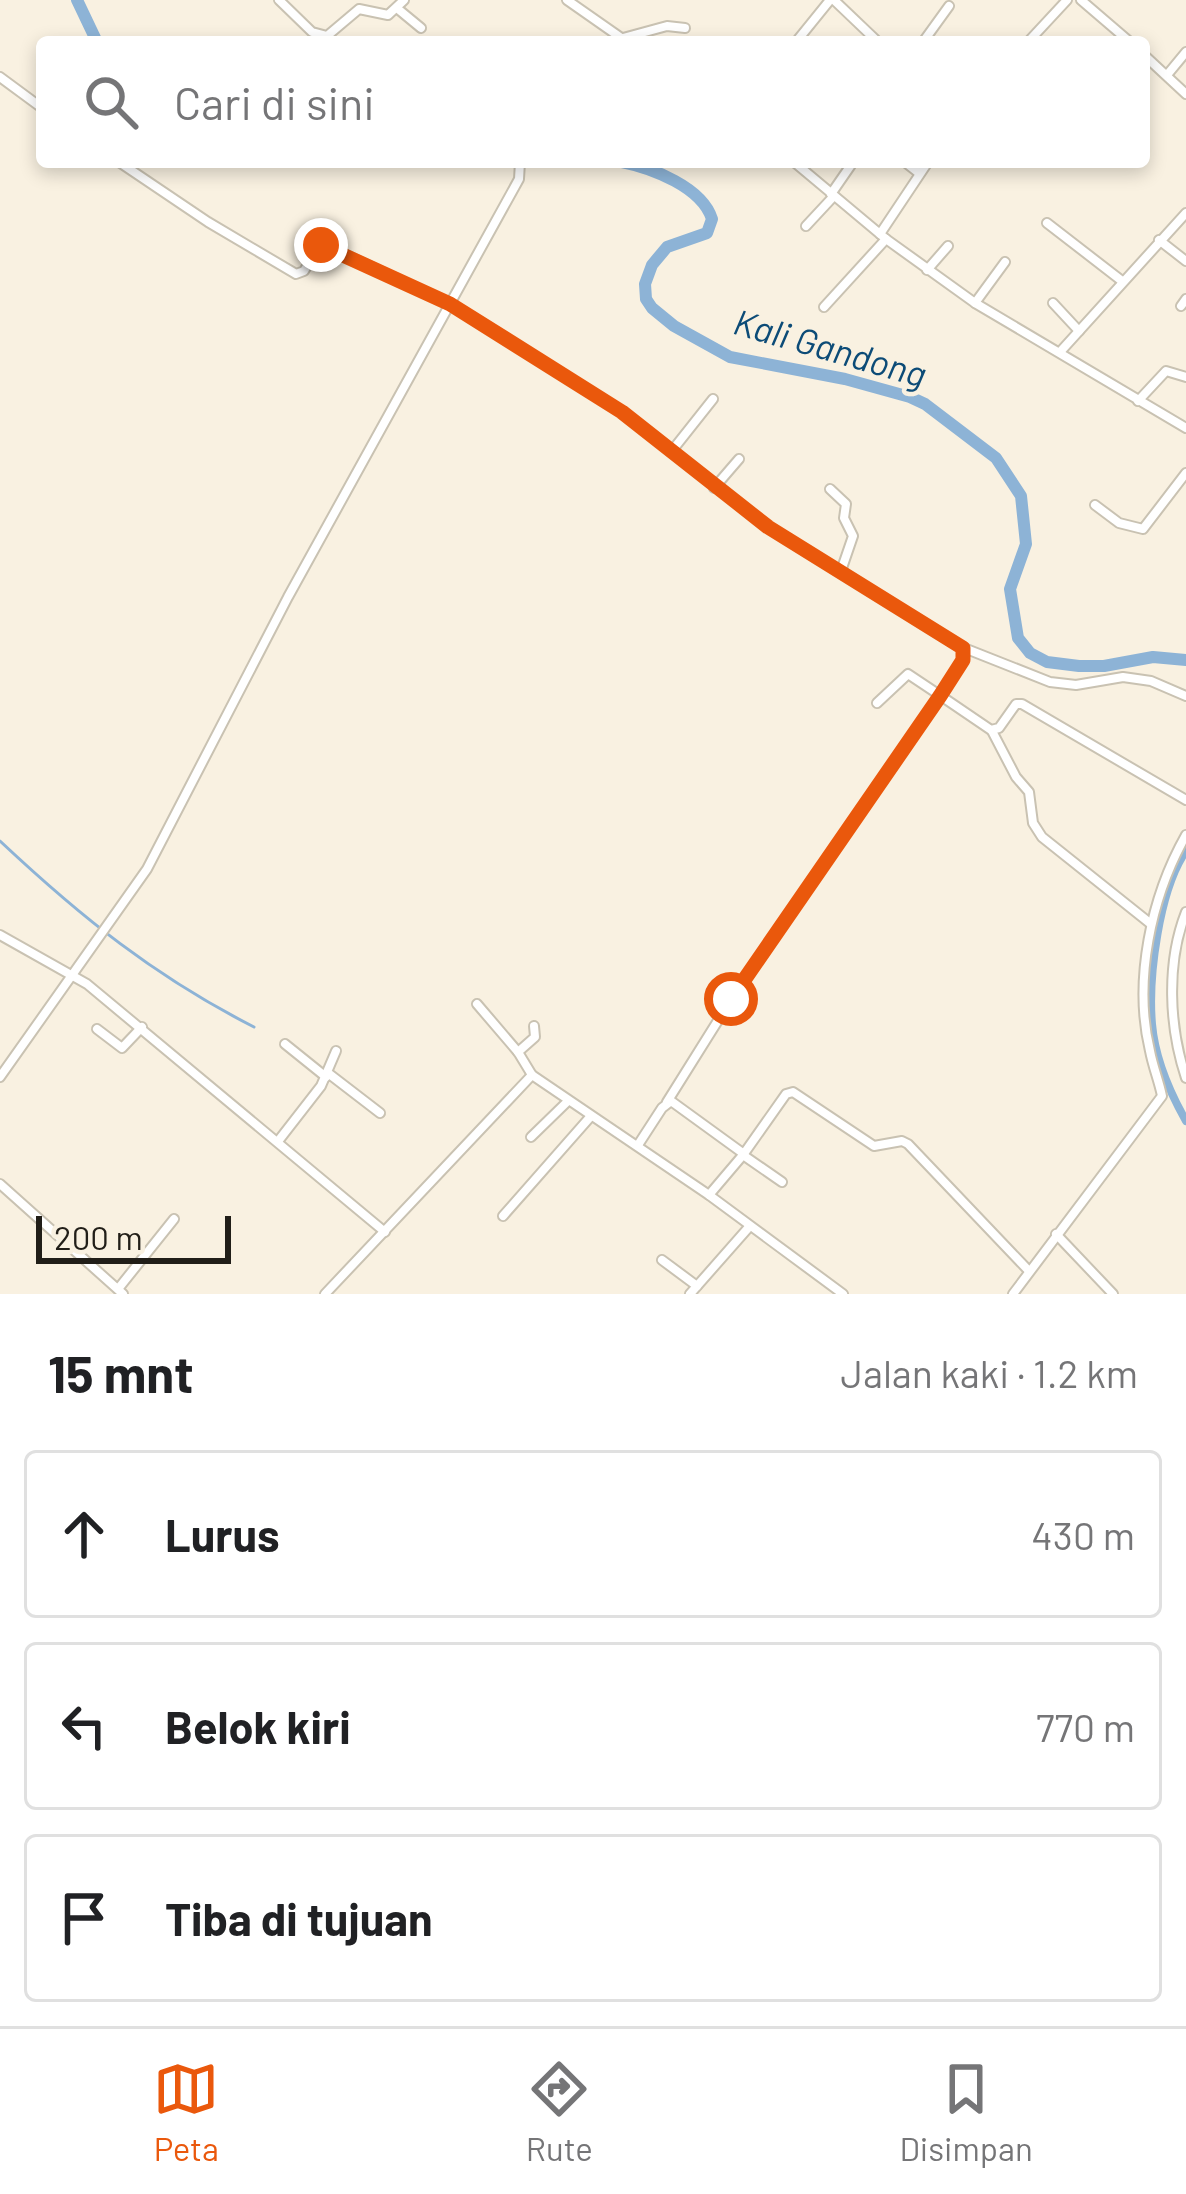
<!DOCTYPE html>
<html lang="id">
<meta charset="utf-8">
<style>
body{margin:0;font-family:Barlow,sans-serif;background:#f2f2f2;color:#202124}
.scale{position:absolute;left:36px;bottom:30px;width:195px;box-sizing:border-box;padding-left:12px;border:6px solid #211e18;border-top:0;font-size:33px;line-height:42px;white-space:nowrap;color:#211e18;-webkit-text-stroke:9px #f9f1e1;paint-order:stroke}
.stop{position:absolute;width:36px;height:36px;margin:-27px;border:9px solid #ea580c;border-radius:50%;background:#fff}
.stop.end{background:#ea580c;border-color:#fff;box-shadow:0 3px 12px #0008}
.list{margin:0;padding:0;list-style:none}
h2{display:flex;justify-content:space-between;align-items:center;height:156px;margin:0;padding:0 48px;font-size:51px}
h2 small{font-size:39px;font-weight:400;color:#757577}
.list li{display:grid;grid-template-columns:78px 1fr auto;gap:36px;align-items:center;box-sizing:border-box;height:168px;margin:0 24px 24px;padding:0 24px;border:3px solid #e0e0e0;border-radius:12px}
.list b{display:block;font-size:45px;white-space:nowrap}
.list em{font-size:39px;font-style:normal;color:#757577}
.icon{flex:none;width:66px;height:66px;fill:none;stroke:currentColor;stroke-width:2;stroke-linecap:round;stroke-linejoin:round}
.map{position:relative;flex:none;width:1186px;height:1294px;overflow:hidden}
.search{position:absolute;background:#fff;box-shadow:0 6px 18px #0003;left:36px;right:36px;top:36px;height:132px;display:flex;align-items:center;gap:30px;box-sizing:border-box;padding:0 42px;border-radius:12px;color:#757577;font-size:45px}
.sheet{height:732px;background:#fff}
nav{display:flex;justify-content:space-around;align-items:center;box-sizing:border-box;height:168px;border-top:3px solid #e0e0e0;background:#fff;font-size:33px;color:#757577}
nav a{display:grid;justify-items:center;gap:6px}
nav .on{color:#ea580c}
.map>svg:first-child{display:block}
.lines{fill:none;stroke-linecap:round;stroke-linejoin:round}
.stream{stroke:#8db3d6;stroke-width:3}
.canal{stroke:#8db3d6;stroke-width:8}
.river{stroke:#8db3d6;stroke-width:12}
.minor-casing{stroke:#c9c2b2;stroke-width:12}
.minor{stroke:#fff;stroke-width:8}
.route{stroke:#ea580c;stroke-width:15}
.labels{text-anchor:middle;stroke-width:9;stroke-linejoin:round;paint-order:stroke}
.water-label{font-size:36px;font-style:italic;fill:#0c4b77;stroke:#f9f1e1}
</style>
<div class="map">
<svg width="1186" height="1294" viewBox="0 0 1186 1294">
<rect width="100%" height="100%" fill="#f9f1e1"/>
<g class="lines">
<!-- stream -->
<path class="stream" d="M0 841C81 917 154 976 254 1027"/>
<!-- canal -->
<path class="canal" d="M1186 851C1159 890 1148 977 1152 1024 1155 1059 1169 1091 1186 1121"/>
<!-- river -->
<g class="river">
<path d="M77 0 97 42"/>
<path d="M622 162C652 168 702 187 712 219L707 233 667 247 652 265 645 284 646 299 652 308 674 326 730 357 845 379 910 397 925 404 996 458 1021 496 1026 544 1010 589 1018 638 1030 653 1047 662 1079 666H1104L1153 657 1186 660"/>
</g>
<!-- minor casing -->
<g class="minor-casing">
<g id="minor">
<path d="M279 0 312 32 327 36 359 9 388 15 404 0"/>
<path d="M567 0 627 42"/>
<path d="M834 0 878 42"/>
<path d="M1081 0 1130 42"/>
<path d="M398 9 421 28"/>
<path d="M623 38 667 26 685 28"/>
<path d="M796 42 830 0"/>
<path d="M923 42 949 6"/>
<path d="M1028 42 1067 0"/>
<path d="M1144 55 1186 94"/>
<path d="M1167 75 1186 52"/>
<path d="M0 77 42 108"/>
<path d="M119 162 208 222 296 274 304 271 319 246 325 245 450 304 622 412 768 527 963 648V660L941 696 991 730 999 728 1016 704H1022L1186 800"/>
<path d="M794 162 886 239 975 303 1186 428"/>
<path d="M905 162 919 173"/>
<path d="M831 194 851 165"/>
<path d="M1047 223 1122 281"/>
<path d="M806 226 833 197"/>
<path d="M880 234 928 162"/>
<path d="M1159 240 1186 261"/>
<path d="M927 270 948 246"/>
<path d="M975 303 1005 262"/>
<path d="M1053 303 1079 331"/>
<path d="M1181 306 1186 299"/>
<path d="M824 307 886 239"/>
<path d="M1060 352 1186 213"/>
<path d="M1138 401 1166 371 1186 377"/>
<path d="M671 452 713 399"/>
<path d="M714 488 739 459"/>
<path d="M830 489 846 504 844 518 853 536 841 571"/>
<path d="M1095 505 1119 523 1143 529 1186 473"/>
<path d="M964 648 1050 682 1076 685 1123 677 1151 681 1186 696"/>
<path d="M992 731 1016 777 1029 792 1033 823 1042 837 1151 924"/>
<path d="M1186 912C1166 963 1169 1027 1186 1078"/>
<path d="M0 935 87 984 385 1232"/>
<path d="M477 1004 518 1052 532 1075"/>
<path d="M97 1029 122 1048 142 1027"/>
<path d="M285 1044 326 1077"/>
<path d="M518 1052 535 1037 534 1026"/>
<path d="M328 1073 380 1113"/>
<path d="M0 1077 147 869 288 597 519 179 520 162"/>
<path d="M667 1102 739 987 941 696 908 674 877 703"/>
<path d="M531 1137 568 1101"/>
<path d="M279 1140 321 1086 336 1051"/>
<path d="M638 1145 662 1108 671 1101 744 1154"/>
<path d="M743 1155 782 1182"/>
<path d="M0 1184 123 1294"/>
<path d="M709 1195 743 1155 786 1094 793 1092 874 1146 902 1141 908 1144 1029 1271"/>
<path d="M503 1216 591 1116"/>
<path d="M1056 1234 1113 1294"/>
<path d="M662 1260 697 1286"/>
<path d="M118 1289 174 1219"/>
<path d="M325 1294 532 1075 709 1195 843 1294"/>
<path d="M690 1294 749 1227"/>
<path d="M1013 1294 1162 1096C1159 1081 1153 1067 1150 1051 1133 981 1151 897 1186 835"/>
</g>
</g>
<!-- minor -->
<use href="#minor" class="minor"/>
</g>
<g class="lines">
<!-- route -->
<path class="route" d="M321 245 450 304 622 412 768 527 963 648V660L940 696 731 999"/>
</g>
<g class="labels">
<!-- water labels -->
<g class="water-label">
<text transform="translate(830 348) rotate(16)" y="13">Kali Gandong</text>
</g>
</g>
</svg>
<div class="scale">200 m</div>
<div class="stop" style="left:731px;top:999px"></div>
<div class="stop end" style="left:321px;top:245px"></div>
<div class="search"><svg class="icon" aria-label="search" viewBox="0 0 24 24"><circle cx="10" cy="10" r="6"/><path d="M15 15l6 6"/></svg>Cari di sini</div>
</div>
<section class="sheet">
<h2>15 mnt<small>Jalan kaki · 1.2 km</small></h2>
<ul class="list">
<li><svg class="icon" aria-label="ahead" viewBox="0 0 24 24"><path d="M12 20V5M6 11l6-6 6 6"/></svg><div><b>Lurus</b></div><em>430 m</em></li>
<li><svg class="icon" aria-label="left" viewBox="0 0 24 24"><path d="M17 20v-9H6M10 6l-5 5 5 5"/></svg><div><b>Belok kiri</b></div><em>770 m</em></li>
<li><svg class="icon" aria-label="arrive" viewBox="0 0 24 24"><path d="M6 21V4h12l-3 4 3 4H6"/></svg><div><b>Tiba di tujuan</b></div></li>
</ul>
</section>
<nav>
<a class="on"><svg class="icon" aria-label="map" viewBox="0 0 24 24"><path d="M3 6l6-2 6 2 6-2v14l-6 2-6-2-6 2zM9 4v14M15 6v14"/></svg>Peta</a>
<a><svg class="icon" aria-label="directions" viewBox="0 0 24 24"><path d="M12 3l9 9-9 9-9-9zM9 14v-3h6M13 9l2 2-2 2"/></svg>Rute</a>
<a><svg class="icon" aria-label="saved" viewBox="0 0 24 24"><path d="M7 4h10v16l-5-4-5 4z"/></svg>Disimpan</a>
</nav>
